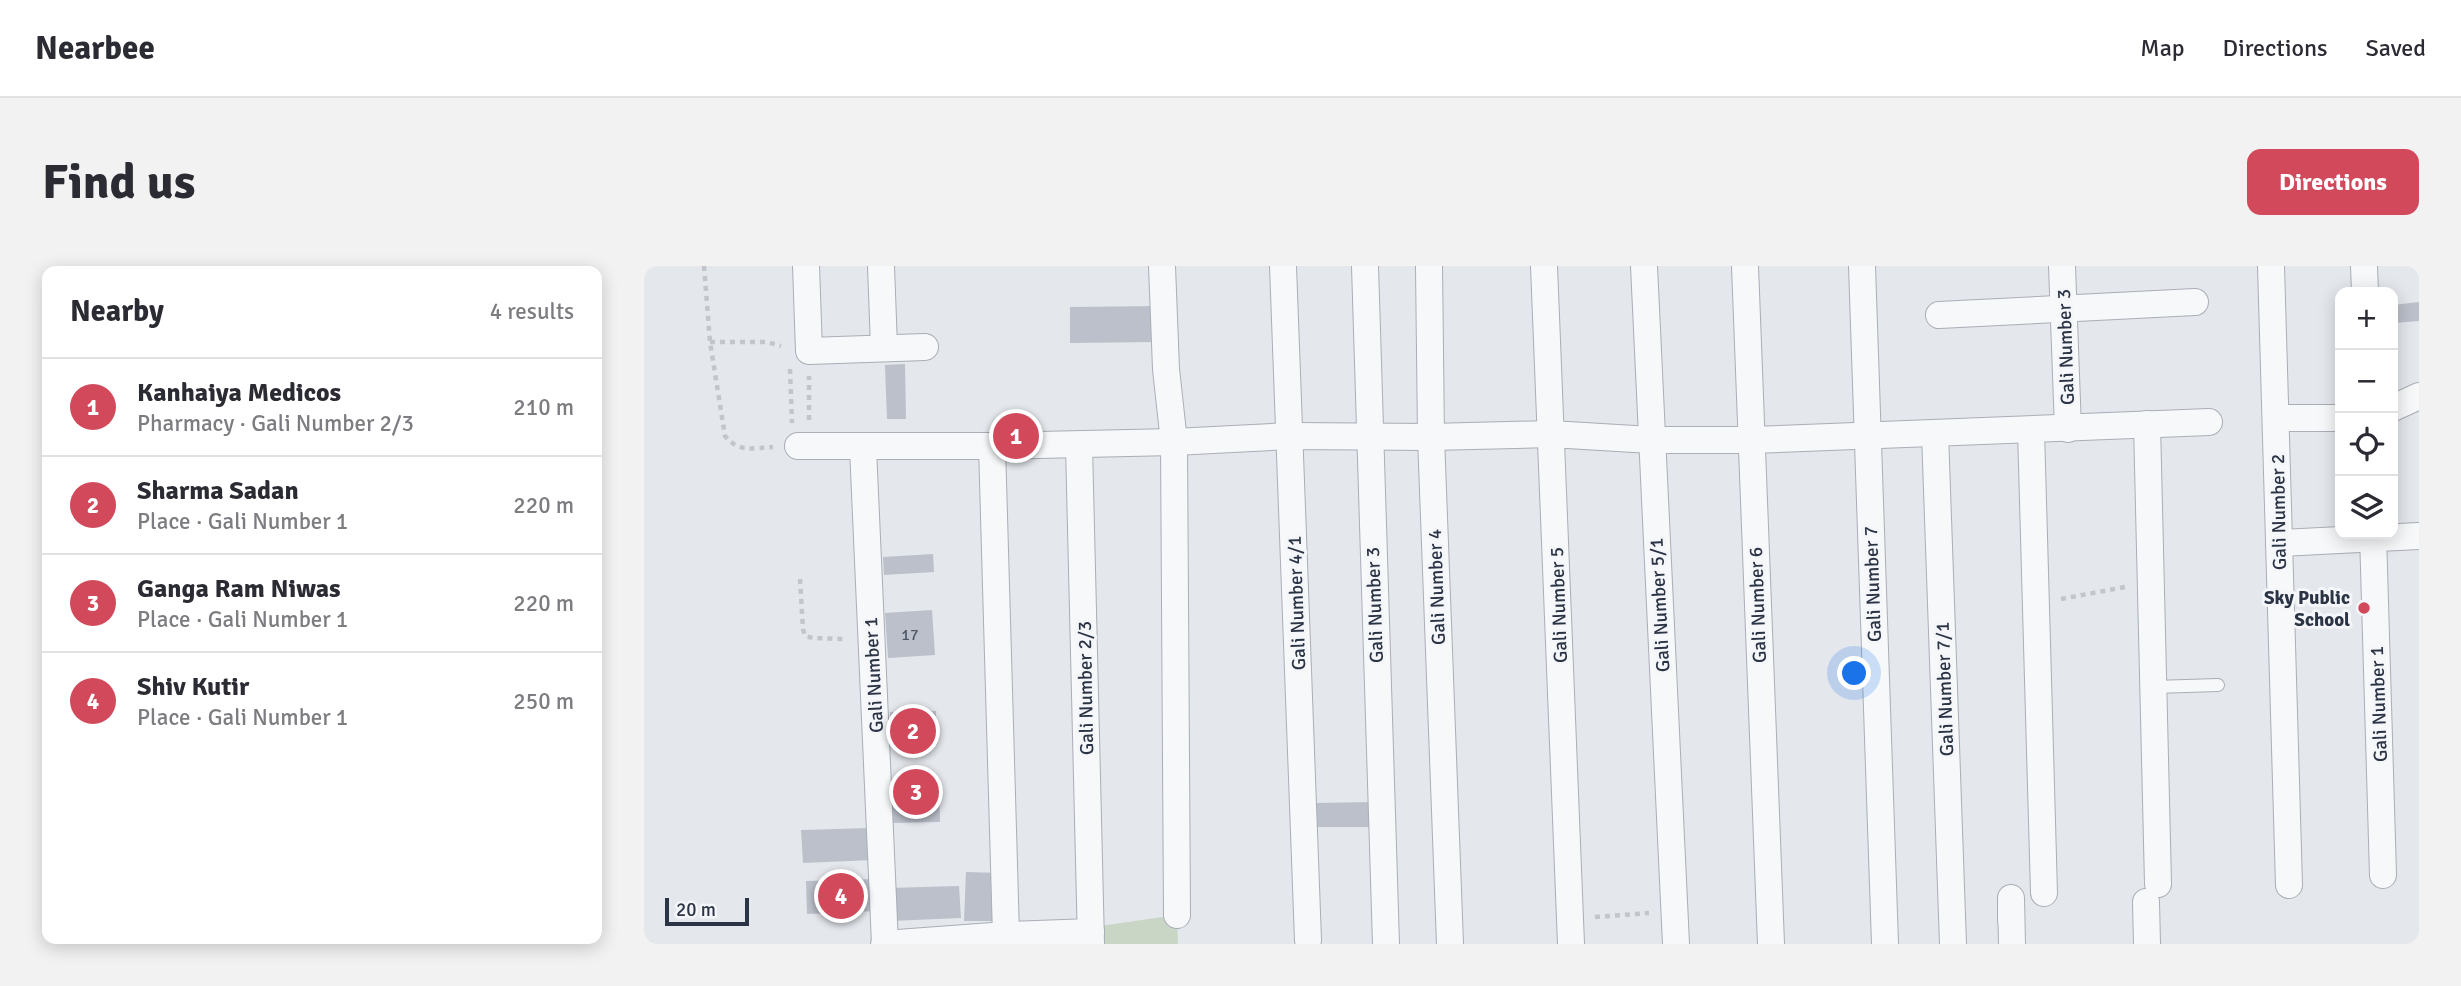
<!DOCTYPE html>
<meta charset="utf-8">
<style>
body{margin:0;font-family:Signika,sans-serif;background:#f2f2f3;color:#2b2b33}
.controls{position:absolute;right:21px;top:21px;display:grid;overflow:hidden;border-radius:14px;box-shadow:0 4px 18px #0003}
.controls button{width:63px;height:63px;display:grid;place-items:center;padding:0;border:0;border-bottom:2px solid #e1e1e2;background:#fff;color:#2b2b33;font:35px sans-serif}
.scale{position:absolute;left:21px;bottom:18px;width:84px;box-sizing:border-box;padding-left:7px;border:4px solid #2b3445;border-top:0;font-size:19px;line-height:24px;white-space:nowrap;color:#2b3445;-webkit-text-stroke:5px #f4f6f9;paint-order:stroke}
.you{position:absolute;left:1211px;top:408px;width:24px;height:24px;margin:-18px;border:5px solid #fff;border-radius:50%;background:#1a73e8;box-shadow:0 0 0 10px #1a73e833}
.badge{display:grid;place-items:center;width:46px;height:46px;border-radius:50%;background:#d1495b;color:#fff;font-size:23px;font-weight:700}
.pin{position:absolute;translate:-50% -50%;border:4px solid #fff;box-shadow:0 2px 7px #0006}
.list{margin:0;padding:0;list-style:none}
h2{display:flex;justify-content:space-between;align-items:center;height:91px;margin:0;padding:0 28px;font-size:30px}
h2 small{font-size:23px;font-weight:400;color:#7c7c81}
.list li{display:grid;grid-template-columns:46px 1fr auto;gap:21px;align-items:center;box-sizing:border-box;height:98px;padding:0 28px;border-top:2px solid #e1e1e2}
.list b{display:block;font-size:26px;white-space:nowrap}
.list p{margin:0;font-size:23px;white-space:nowrap;color:#7c7c81}
.list em{font-size:23px;font-style:normal;color:#7c7c81}
.icon{flex:none;width:38px;height:38px;fill:none;stroke:currentColor;stroke-width:2;stroke-linecap:round;stroke-linejoin:round}
.map{position:relative;flex:none;width:1775px;height:678px;overflow:hidden;border-radius:14px}
header{display:flex;align-items:center;gap:42px;box-sizing:border-box;height:98px;padding:0 35px;background:#fff;border-bottom:2px solid #e1e1e2}
header strong{font-size:33px}
nav{display:flex;gap:38px;margin-inline-start:auto;font-size:24px}
.intro{display:flex;align-items:center;justify-content:space-between;box-sizing:border-box;height:168px;padding:0 42px}
h1{margin:0;font-size:49px}
.button{padding:18px 32px;border-radius:14px;background:#d1495b;color:#fff;font-size:24px;font-weight:700}
main{display:flex;gap:42px;padding:0 42px}
aside{flex:1;background:#fff;border-radius:14px;box-shadow:0 4px 18px #0003}
.map>svg:first-child{display:block}
.green{fill:#c9d6c5}
.building{fill:#bbc0ca}
.lines{fill:none;stroke-linecap:round;stroke-linejoin:round}
.service-casing{stroke:#a9aeb7;stroke-width:14}
.minor-casing{stroke:#a9aeb7;stroke-width:28}
.path{stroke:#c2c5cb;stroke-width:4.5;stroke-dasharray:5 5;stroke-linecap:butt}
.service{stroke:#f7f8fa;stroke-width:12}
.minor{stroke:#f7f8fa;stroke-width:26}
.poi-dot{fill:#d1495b;stroke:#f4f6f9;stroke-width:2.5}
.labels{text-anchor:middle;stroke-width:6;stroke-linejoin:round;paint-order:stroke}
.number-label{font-size:16px;fill:#4f5766}
.street-label{font-size:19px;fill:#2b3445;stroke:#f4f6f9}
.poi-label{font-size:19px;font-weight:bold;fill:#2b3445;stroke:#f4f6f9;text-anchor:end}
</style>
<header>
<strong>Nearbee</strong>
<nav><a>Map</a><a>Directions</a><a>Saved</a></nav>
</header>
<div class="intro"><h1>Find us</h1><a class="button">Directions</a></div>
<main>
<aside>
<h2>Nearby<small>4 results</small></h2>
<ul class="list">
<li><span class="badge">1</span><div><b>Kanhaiya Medicos</b><p>Pharmacy · Gali Number 2/3</p></div><em>210 m</em></li>
<li><span class="badge">2</span><div><b>Sharma Sadan</b><p>Place · Gali Number 1</p></div><em>220 m</em></li>
<li><span class="badge">3</span><div><b>Ganga Ram Niwas</b><p>Place · Gali Number 1</p></div><em>220 m</em></li>
<li><span class="badge">4</span><div><b>Shiv Kutir</b><p>Place · Gali Number 1</p></div><em>250 m</em></li>
</ul>
</aside>
<div class="map">
<svg width="1775" height="678" viewBox="0 0 1775 678">
<rect width="100%" height="100%" fill="#e4e7ec"/>
<!-- green -->
<path class="green" d="M533 649 534 678H450L449 661Z"/>
<!-- building -->
<g class="building">
<path d="M1775 36V55L1749 57V39Z"/>
<path d="M514 40V76L426 77V41Z"/>
<path d="M261 98 262 153H243L241 99Z"/>
<path d="M289 288 290 306 240 309 239 291Z"/>
<path d="M288 344 291 389 244 392 241 347Z"/>
<path d="M292 445V472H246V446Z"/>
<path d="M249 513H295L296 556 249 557Z"/>
<path d="M731 536V561H672L671 537Z"/>
<path d="M228 562 229 594 159 597 157 564Z"/>
<path d="M322 606 357 607 356 655H320Z"/>
<path d="M232 613 233 645 163 648 162 615Z"/>
<path d="M315 620 317 652 247 655 246 622Z"/>
</g>
<g class="lines">
<!-- service casing -->
<g class="service-casing">
<path id="service" d="M1510 421 1574 419"/>
</g>
<!-- minor casing -->
<g class="minor-casing">
<g id="minor">
<path d="M162 0 165 85 281 81"/>
<path d="M237 0 240 81"/>
<path d="M518 0 522 103 530 176 533 649"/>
<path d="M639 0 664 674"/>
<path d="M721 0 742 678"/>
<path d="M785 0 787 171 806 678"/>
<path d="M900 0 927 678"/>
<path d="M1000 0 1032 678"/>
<path d="M1101 0 1127 678"/>
<path d="M1218 0 1241 678"/>
<path d="M1418 0 1424 163"/>
<path d="M1627 0 1645 619"/>
<path d="M1720 0 1721 26"/>
<path d="M1295 49 1551 36"/>
<path d="M1749 142 1775 130"/>
<path d="M1632 152H1696"/>
<path d="M1503 158 1514 618"/>
<path d="M1387 164 1400 627"/>
<path d="M1291 167 1309 678"/>
<path d="M435 179 447 678"/>
<path d="M154 180H348L530 176 646 170 787 171 907 168 1007 174H1108L1565 156"/>
<path d="M348 180 362 669"/>
<path d="M219 182 241 678"/>
<path d="M1729 268 1739 609"/>
<path d="M1635 277 1775 270"/>
<path d="M1502 636 1503 678"/>
<path d="M1367 655V632L1368 678"/>
<path d="M240 678 362 669 447 666"/>
</g>
</g>
<!-- path -->
<g class="path">
<path d="M60 0 66 76 81 170C95 187 108 182 129 181"/>
<path d="M66 76H123L137 80"/>
<path d="M146 103 148 157"/>
<path d="M165 154V110"/>
<path d="M156 313 159 363 161 370 169 372 202 373"/>
<path d="M1417 333 1481 321"/>
<path d="M951 651 1005 647"/>
</g>
<!-- service -->
<use href="#service" class="service"/>
<!-- minor -->
<use href="#minor" class="minor"/>
</g>
<!-- markers -->
<circle class="poi-dot" cx="1720" cy="342" r="7"/>
<g class="labels">
<!-- number labels -->
<g class="number-label">
<text x="266" y="374">17</text>
</g>
<!-- street labels -->
<g class="street-label">
<text transform="translate(1421 81) rotate(-92)" y="7">Gali Number 3</text>
<text transform="translate(1634 246) rotate(-91)" y="7">Gali Number 2</text>
<text transform="translate(1228 318) rotate(-92)" y="7">Gali Number 7</text>
<text transform="translate(792 321) rotate(-92)" y="7">Gali Number 4</text>
<text transform="translate(652 337) rotate(-92)" y="7">Gali Number 4/1</text>
<text transform="translate(730 339) rotate(-92)" y="7">Gali Number 3</text>
<text transform="translate(914 339) rotate(-92)" y="7">Gali Number 5</text>
<text transform="translate(1015 339) rotate(-93)" y="7">Gali Number 5/1</text>
<text transform="translate(1113 339) rotate(-92)" y="7">Gali Number 6</text>
<text transform="translate(229 409) rotate(-93)" y="7">Gali Number 1</text>
<text transform="translate(441 422) rotate(-91)" y="7">Gali Number 2/3</text>
<text transform="translate(1300 423) rotate(-92)" y="7">Gali Number 7/1</text>
<text transform="translate(1734 438) rotate(-92)" y="7">Gali Number 1</text>
</g>
<!-- poi labels -->
<g class="poi-label">
<text x="1706" y="338">Sky Public<tspan x="1706" dy="22">School</tspan></text>
</g>
</g>
</svg>
<div class="controls">
<button>+</button>
<button>−</button>
<button><svg class="icon" aria-label="locate" viewBox="0 0 24 24"><circle cx="12" cy="12" r="6"/><path d="M12 2v4M12 18v4M2 12h4M18 12h4"/></svg></button>
<button><svg class="icon" aria-label="layers" viewBox="0 0 24 24"><path d="M12 4l9 5-9 5-9-5zM3 14l9 5 9-5"/></svg></button>
</div>
<div class="scale">20 m</div>
<div class="you"></div>
<div class="pin badge" style="left:372px;top:170px">1</div>
<div class="pin badge" style="left:269px;top:465px">2</div>
<div class="pin badge" style="left:272px;top:526px">3</div>
<div class="pin badge" style="left:197px;top:630px">4</div>
</div>
</main>
